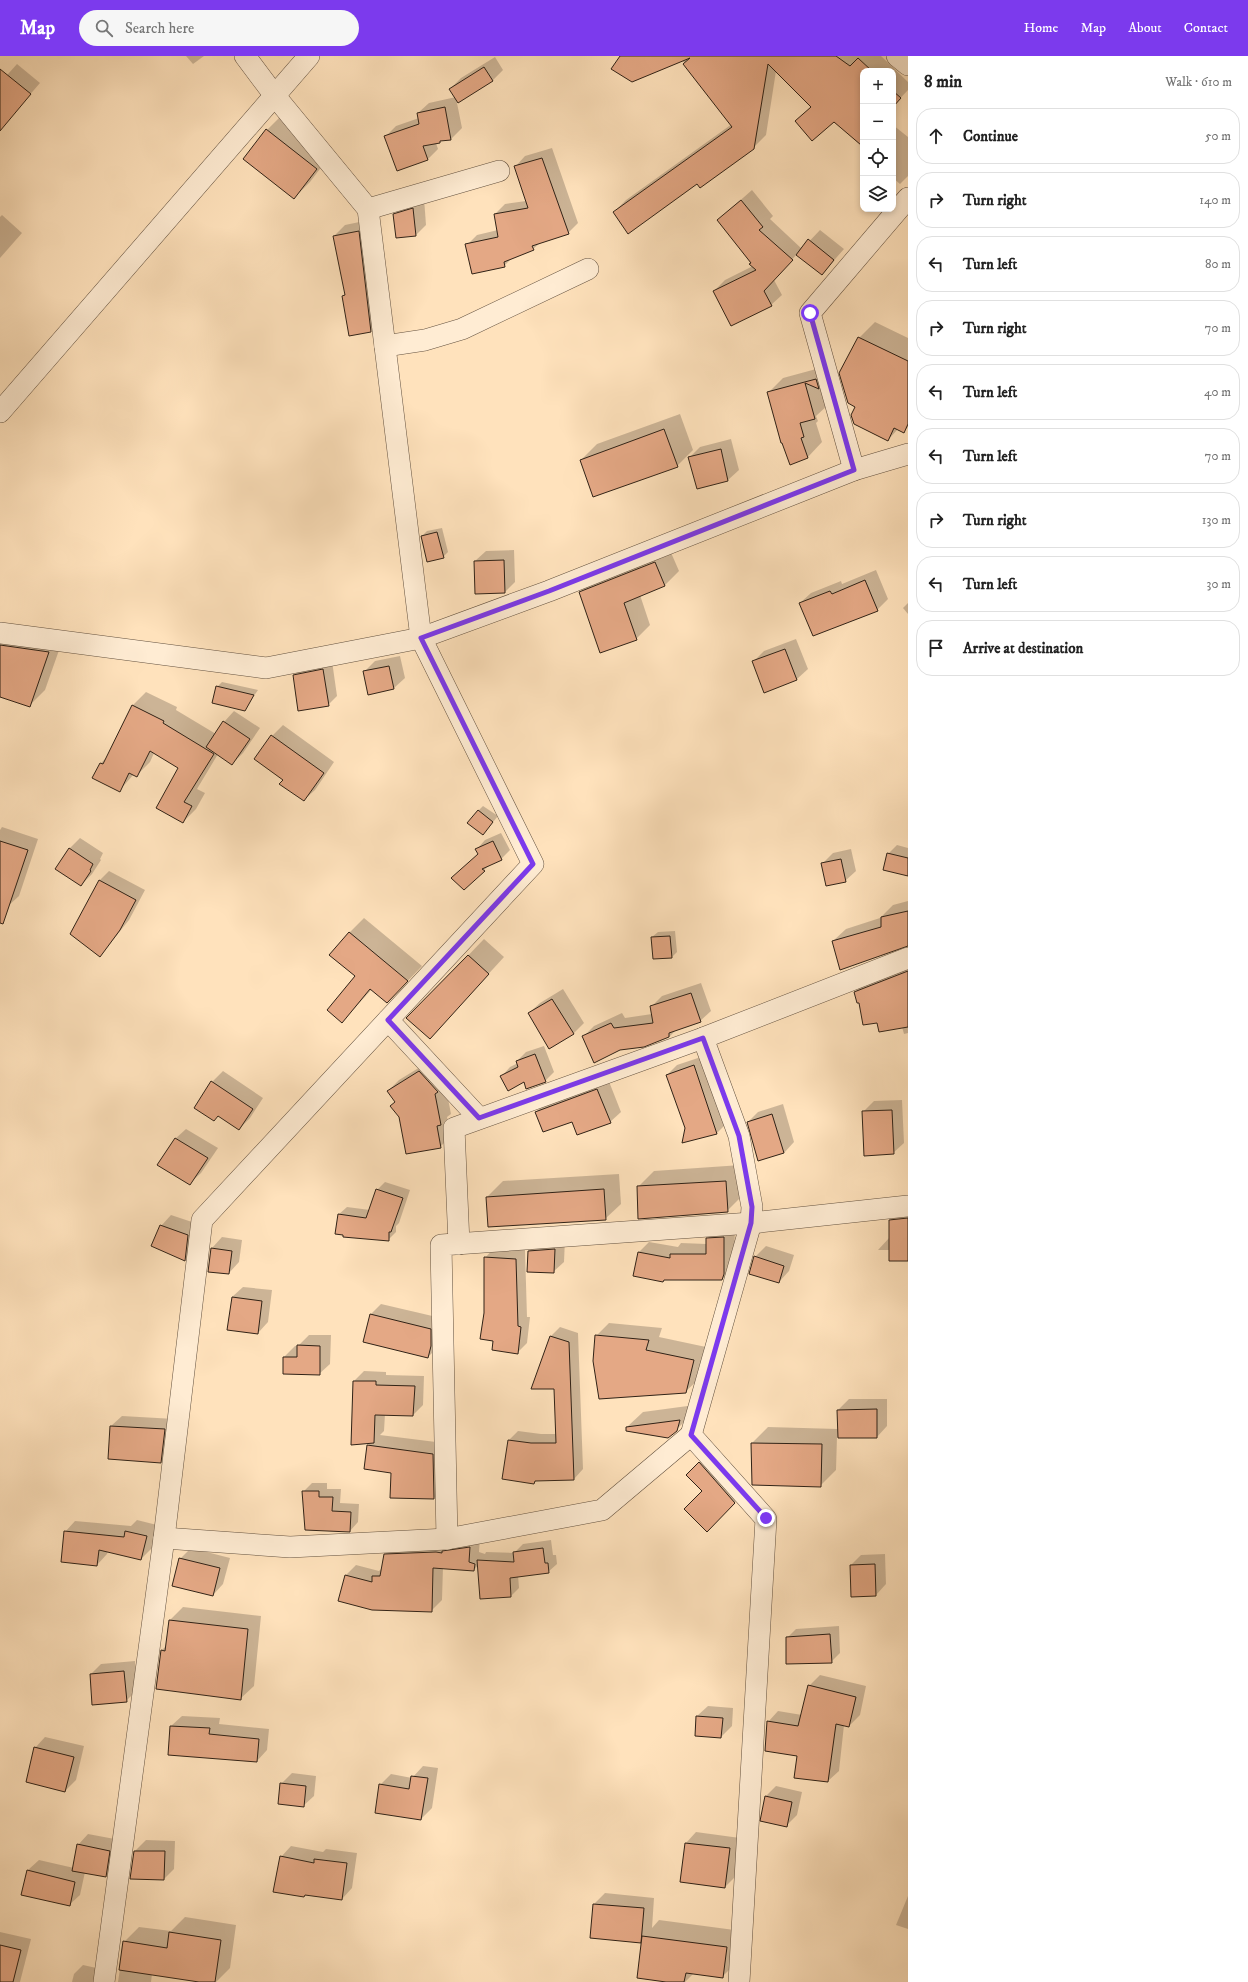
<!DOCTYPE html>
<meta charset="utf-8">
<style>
body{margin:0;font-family:"IM FELL DW Pica",serif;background:#f6f6f6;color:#222}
.controls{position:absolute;right:12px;top:12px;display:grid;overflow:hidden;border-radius:8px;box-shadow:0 2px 6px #0003}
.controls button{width:36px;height:36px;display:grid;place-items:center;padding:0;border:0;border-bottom:1px solid #e0e0e0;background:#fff;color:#222;font:20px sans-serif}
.stop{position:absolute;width:12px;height:12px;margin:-9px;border:3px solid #7c3aed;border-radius:50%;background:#fff}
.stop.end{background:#7c3aed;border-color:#fff;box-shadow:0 1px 4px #0008}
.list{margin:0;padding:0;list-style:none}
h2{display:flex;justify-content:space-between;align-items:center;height:52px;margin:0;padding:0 16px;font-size:17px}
h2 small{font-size:13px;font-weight:400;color:#767676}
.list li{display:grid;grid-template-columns:26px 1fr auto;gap:12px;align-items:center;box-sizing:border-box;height:56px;margin:0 8px 8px;padding:0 8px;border:1px solid #e0e0e0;border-radius:16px}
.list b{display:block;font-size:15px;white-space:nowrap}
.list em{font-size:13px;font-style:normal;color:#767676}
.icon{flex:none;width:22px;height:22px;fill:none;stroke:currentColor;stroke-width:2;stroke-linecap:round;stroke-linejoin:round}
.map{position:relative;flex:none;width:908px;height:1926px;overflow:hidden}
header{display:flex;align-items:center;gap:24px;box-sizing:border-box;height:56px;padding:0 20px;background:#7c3aed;color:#fff}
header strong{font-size:19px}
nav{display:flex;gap:22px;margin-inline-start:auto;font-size:14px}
.search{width:280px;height:36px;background:#f6f6f6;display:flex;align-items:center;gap:10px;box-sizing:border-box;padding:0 14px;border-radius:22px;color:#767676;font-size:15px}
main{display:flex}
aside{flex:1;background:#fff}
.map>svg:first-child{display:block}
.shadow{fill:#0003}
.building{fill:#e4a885;stroke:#302216}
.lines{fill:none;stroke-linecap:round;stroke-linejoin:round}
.minor-casing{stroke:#645240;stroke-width:22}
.minor{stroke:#ffecd3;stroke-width:21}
.route{stroke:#7c3aed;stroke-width:5}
</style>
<header>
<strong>Map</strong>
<div class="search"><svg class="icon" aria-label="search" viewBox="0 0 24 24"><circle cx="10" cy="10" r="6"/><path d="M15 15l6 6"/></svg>Search here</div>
<nav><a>Home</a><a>Map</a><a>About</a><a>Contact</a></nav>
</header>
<main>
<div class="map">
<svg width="908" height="1926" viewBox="0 0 908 1926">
<rect width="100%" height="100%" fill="#ffe2bc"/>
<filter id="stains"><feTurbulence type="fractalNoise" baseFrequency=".005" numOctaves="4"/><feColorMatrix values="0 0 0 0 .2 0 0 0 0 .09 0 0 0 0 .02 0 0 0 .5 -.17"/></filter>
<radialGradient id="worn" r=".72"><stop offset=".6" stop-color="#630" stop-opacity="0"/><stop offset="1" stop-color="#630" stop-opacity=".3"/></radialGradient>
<!-- shadow -->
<g class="shadow">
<path d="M186 0H204L193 8Z"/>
<path d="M621 0H881L908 26V34L893 50V15H863V90L834 65 796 66 812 50 776 15 766 79 753 92 698 126 614 156 626 144 732 68 682 4Z"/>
<path d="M495 1 503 14 493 24 459 46 456 42 462 72 451 83 442 84 436 87 438 93 427 104 385 81 396 70 419 62 418 57 429 47 456 41 450 33 461 22Z"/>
<path d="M17 8 40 27 7 65 0 60V27Z"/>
<path d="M283 58 332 97 310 126 294 142 244 103 267 74Z"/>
<path d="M893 69 908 81V120L900 128 893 122Z"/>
<path d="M552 92 578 167 568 177 540 187 533 193 512 202 504 210 467 189 477 179 498 174 495 158 505 148 526 145 515 111 525 100Z"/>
<path d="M752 134 773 160 770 163 802 193 820 174 844 193 822 218 797 198 774 224 782 239 771 249 714 235 725 224 753 210 718 164Z"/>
<path d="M424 142 426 169 416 179 394 159 405 148Z"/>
<path d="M2 159 22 177 0 202V161Z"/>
<path d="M369 164 381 265 371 275 343 240 346 237 334 180 345 169Z"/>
<path d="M875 266 908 282V371L903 376 898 373 888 384 857 350 859 282Z"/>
<path d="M831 309 829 348 816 360 818 365 816 367 822 386 808 401 768 337 783 322Z"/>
<path d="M680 358 693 394 677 410 581 404 597 388Z"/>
<path d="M731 383 739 414 728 424 697 432 690 401 700 391Z"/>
<path d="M442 472 448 496 443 501 422 480 427 475Z"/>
<path d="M669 492 679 515 665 529 640 539 650 569 636 583 580 536 594 522Z"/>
<path d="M514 494 515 526 505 536 475 505 486 495Z"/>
<path d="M876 514 888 543 877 554 800 547 811 537 841 525 842 528Z"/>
<path d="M908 547V558L903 552Z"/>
<path d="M0 580H64L45 634 29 650 0 639Z"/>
<path d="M796 583 808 613 797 623 765 636 753 606 764 595Z"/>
<path d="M400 600 405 622 394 632 369 638 364 616 375 605Z"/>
<path d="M332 605 337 640 328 649 294 619 303 610Z"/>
<path d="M222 626 258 634 244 654 217 631Z"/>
<path d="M146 636 177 651 176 654 216 678 224 666 234 655 260 672 243 697 232 708 218 698 197 733 205 737 196 753 183 766 179 711 154 697 150 706 136 720 134 718 119 735 101 707 108 700 133 649Z"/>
<path d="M283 669 334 706 315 734 304 744 284 724 255 703 272 680Z"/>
<path d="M483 750 498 760 483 778 478 755Z"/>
<path d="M2 771 38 783 19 840 8 850 0 847V774Z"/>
<path d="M501 777 510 794 501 803 492 807 464 832 479 798 477 793 485 784Z"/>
<path d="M80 782 103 797 100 803 101 804 92 818 81 829 69 793Z"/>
<path d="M897 789 908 792V819L888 798Z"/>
<path d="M851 793 856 815 845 825 822 808 833 797Z"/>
<path d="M109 815 145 834 129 864 100 900 71 878 100 824Z"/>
<path d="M908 845V889L841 913 833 885 846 873 880 862 893 849Z"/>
<path d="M364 862 422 910 402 931 372 933 342 966 356 920 349 877Z"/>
<path d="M675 875 677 896 672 901 652 881 658 876Z"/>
<path d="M484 883 504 901 430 982 408 962Z"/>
<path d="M908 908V977L904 978 902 971 878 965 860 946 855 936 868 923Z"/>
<path d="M701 927 711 955 700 965 676 974 669 981H583L594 970 622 957 625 962 652 958 651 951 662 940Z"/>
<path d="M563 933 584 967 573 978 529 957 540 947Z"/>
<path d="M544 990 554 1016 545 1025H524L502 1020 510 1011 518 1007 517 1005 526 996Z"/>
<path d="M704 1000 727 1067 717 1077 686 1072 667 1019 677 1009Z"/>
<path d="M430 1005 445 1027 451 1058 447 1061 451 1080 440 1091 400 1061 396 1046 388 1035 399 1024Z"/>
<path d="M223 1015 263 1042 250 1062 239 1073 219 1059 214 1064 195 1051 212 1026Z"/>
<path d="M608 1023 621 1056 610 1066 572 1065 536 1056 547 1045Z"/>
<path d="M902 1044 904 1087 893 1097 863 1056 874 1045Z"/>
<path d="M783 1048 794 1086 784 1097 748 1066 758 1056Z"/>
<path d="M186 1073 218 1092 201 1117 190 1127 175 1083Z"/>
<path d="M741 1109 743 1139 727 1155 638 1131 654 1115Z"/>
<path d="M619 1118 621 1148 605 1163 487 1141 503 1125Z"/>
<path d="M385 1126 410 1134 399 1167 396 1170V1176L388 1184 338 1159 347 1151 370 1154 377 1134Z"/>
<path d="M900 1154H908V1204L890 1194H878L890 1181V1165Z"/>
<path d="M171 1159 198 1168 195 1193 185 1203 161 1170Z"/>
<path d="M735 1171 734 1207 733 1213 722 1223 639 1196 649 1186 678 1191 681 1187 707 1188V1183L718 1172Z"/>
<path d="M222 1181 242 1184 239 1206 229 1217 209 1215 212 1192Z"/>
<path d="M565 1183 564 1206 553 1216 529 1195 539 1185Z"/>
<path d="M766 1190 794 1199 789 1215 779 1226 755 1201Z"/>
<path d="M494 1192 525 1194 527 1261H530L527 1287 517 1297 494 1284 485 1257V1202Z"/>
<path d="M243 1231 272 1234 268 1266 258 1277 232 1241Z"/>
<path d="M381 1248 441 1262 438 1291 428 1301 371 1258Z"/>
<path d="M609 1267 662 1272 659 1281 706 1291 699 1323 685 1336 596 1280Z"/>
<path d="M560 1271 578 1277 583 1413 574 1423 537 1424 534 1427 509 1384 518 1375 541 1378H556L555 1333 532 1332 551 1280Z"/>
<path d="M309 1279H331L330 1308 319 1318 284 1317V1301L295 1290H298Z"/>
<path d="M364 1315 386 1316V1319L424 1320 423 1349 413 1359 385 1358 384 1375 380 1379 444 1387V1432L434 1442 392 1416 368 1389 372 1386 352 1387 354 1325Z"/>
<path d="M849 1343H887V1370L877 1381H837L836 1414 820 1430 752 1387 768 1371 838 1373V1354Z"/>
<path d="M695 1349 692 1358 676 1374 627 1371 643 1356Z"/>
<path d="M122 1360 175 1363 171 1395 161 1406 111 1370Z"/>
<path d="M709 1397 744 1437 707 1474 703 1435 687 1419Z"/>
<path d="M312 1427H327V1433H341L340 1447 359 1448 358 1466 350 1475 303 1436Z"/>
<path d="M137 1464 157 1469 152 1492 141 1503 108 1495 107 1498 97 1509 65 1476 75 1465 131 1470Z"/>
<path d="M480 1481 479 1496 485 1498 486 1496 514 1497 523 1488 551 1484 553 1499H556L557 1508 548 1516 518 1519 519 1532 511 1540 478 1509 474 1514 443 1511 442 1544 431 1555 346 1519 356 1509 379 1515 383 1511 384 1499 395 1488Z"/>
<path d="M191 1492 230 1502 223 1528 213 1539 180 1503Z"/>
<path d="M885 1498 886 1528 876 1539 851 1509 861 1499Z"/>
<path d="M183 1551 261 1560 254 1630 240 1643 162 1594 167 1589 170 1564Z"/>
<path d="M839 1570 840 1597 831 1606 787 1582 796 1573Z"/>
<path d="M135 1605 137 1634 126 1645 91 1618 101 1608Z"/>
<path d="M820 1619 866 1630 860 1659 849 1670 844 1669 839 1715 828 1725 798 1699 768 1666 778 1655 802 1659 809 1630Z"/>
<path d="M708 1650 733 1652 732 1670 721 1681 697 1660Z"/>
<path d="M182 1660 220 1662 219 1668 269 1673 267 1694 257 1705 171 1670Z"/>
<path d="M45 1681 84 1690 76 1724 65 1735 35 1692Z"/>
<path d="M423 1710 438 1712 432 1752 421 1763 380 1729 391 1718 412 1722Z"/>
<path d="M292 1717 316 1720 314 1740 303 1750 281 1728Z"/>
<path d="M776 1730 802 1736 797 1759 786 1770 766 1740Z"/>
<path d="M696 1776 740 1782 736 1820 725 1831 681 1825 686 1787Z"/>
<path d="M88 1778 120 1784 116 1810 106 1820 85 1816 80 1839 69 1849 28 1814 39 1804 74 1812 78 1789Z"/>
<path d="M146 1784 175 1785 174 1813 164 1823 135 1795Z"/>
<path d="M291 1790 323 1796 326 1793 357 1797 352 1832 342 1843 306 1838 304 1840 281 1801Z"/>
<path d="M605 1837 654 1842 652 1872 659 1864 742 1875 738 1905 722 1921 694 1917 685 1926H674L643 1884 641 1886 591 1881 594 1848Z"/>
<path d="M908 1840V1873L896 1869Z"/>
<path d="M185 1861 236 1869 230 1912 216 1926 152 1918 151 1926H118L124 1886 139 1871 171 1875Z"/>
<path d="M0 1876 31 1883 20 1926H0Z"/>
<path d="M83 1909 101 1913 100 1926H72L74 1918Z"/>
</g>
<!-- building -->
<g class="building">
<path d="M620 0H836L850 10 858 2 872 15H863V88L861 89 834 66 812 85 795 65 811 51 768 8 754 93 700 132 697 128 628 178 613 156 732 71 683 8 690 2 632 26 611 13Z"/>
<path d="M484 11 493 25 458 47 449 33Z"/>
<path d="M0 13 31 38 0 75Z"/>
<path d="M893 35 901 42 893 51Z"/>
<path d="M445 51 451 84 440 85V87L423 90 428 104 397 115 384 80 419 68 417 57Z"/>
<path d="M266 73 317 113 294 143 243 103Z"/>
<path d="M542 102 569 178 532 190 534 194 504 206 505 211 472 218 465 188 498 181 494 158 528 152 514 110Z"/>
<path d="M741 144 763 171 759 174 793 204 764 235 772 250 731 270 713 235 756 214 749 208 751 207 717 164Z"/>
<path d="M413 152 416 180 396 182 393 158Z"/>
<path d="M359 175 371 276 349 280 342 240 345 239 333 180Z"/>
<path d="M808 183 834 204 822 219 796 199Z"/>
<path d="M858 281 908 305V368L904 377 894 372 888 385 854 368 851 359 855 351 848 347 839 317Z"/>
<path d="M816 323 819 333 805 327 815 363 800 367 804 381 801 382 808 402 790 409 782 387H781L767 336Z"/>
<path d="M664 373 678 411 593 441 580 404Z"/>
<path d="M721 393 728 425 697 433 688 401Z"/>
<path d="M437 476 444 502 427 506 421 480Z"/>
<path d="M504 504 505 537 475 538 474 505Z"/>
<path d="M655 506 665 530 624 547 637 584 600 597 579 536Z"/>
<path d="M865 524 878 555 813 580 799 547 830 535 832 538Z"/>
<path d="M0 589 49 596 30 651 0 641Z"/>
<path d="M785 593 797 624 764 637 752 605Z"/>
<path d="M389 610 394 633 368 639 363 615Z"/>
<path d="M323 613 329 650 298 655 293 619Z"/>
<path d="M216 630 254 639 245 655 212 647Z"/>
<path d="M132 649 164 665 163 667 214 698 184 746 192 750 183 767 156 752 178 712 150 695 137 721 129 717 120 736 92 722 100 707 103 708Z"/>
<path d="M223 665 250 683 232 709 206 691Z"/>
<path d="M271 679 324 717 304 745 279 728 283 724 254 703Z"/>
<path d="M478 754 493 766 483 779 467 767Z"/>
<path d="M0 785 28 794 3 868 0 867Z"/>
<path d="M493 785 502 804 482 813 485 815 464 834 451 822 478 798 475 793Z"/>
<path d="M69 792 93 808 90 814 91 815 81 830 55 813Z"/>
<path d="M887 797 908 802V820L883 814Z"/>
<path d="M841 803 846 826 826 830 821 807Z"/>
<path d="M99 824 136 844 120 874 100 901 70 878Z"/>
<path d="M908 855V890L840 914 832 885 881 871V861Z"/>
<path d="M349 876 408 925 387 947 370 933 342 967 327 954 355 920 329 899Z"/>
<path d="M670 880 672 902 653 903 651 881Z"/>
<path d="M468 899 489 918 430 983 406 962Z"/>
<path d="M908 915V971L879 976 877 967 863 969 859 947H857L854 936Z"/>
<path d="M691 937 701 966 669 977V981L644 991 620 994 594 1007 582 980 611 967 614 972 653 967 650 950Z"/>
<path d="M552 943 574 978 549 993 528 957Z"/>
<path d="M535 998 546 1026 526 1033 524 1026 508 1035 500 1020 518 1011 516 1005Z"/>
<path d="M694 1009 717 1078 682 1087 685 1072 666 1019Z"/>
<path d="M419 1015 438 1036 435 1038 441 1069 437 1070 441 1092 406 1098 399 1061 390 1050 395 1046 387 1035Z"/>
<path d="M211 1025 253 1053 239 1074 218 1060 214 1065 194 1052Z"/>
<path d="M597 1033 611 1067 577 1079 572 1066 543 1076 535 1056Z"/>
<path d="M892 1054 894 1098 864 1100 862 1055Z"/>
<path d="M772 1058 784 1097 758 1105 747 1066Z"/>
<path d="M175 1082 208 1102 190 1129 157 1109Z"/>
<path d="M726 1125 728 1156 638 1163 637 1130Z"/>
<path d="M376 1133 403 1142 391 1176H389V1185L343 1181V1179L335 1178 338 1158 366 1162Z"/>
<path d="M604 1133 606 1164 488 1171 486 1141Z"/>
<path d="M908 1162V1205H889V1164Z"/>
<path d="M160 1169 188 1179 185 1205 151 1190Z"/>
<path d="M724 1181V1218L722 1224H664L663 1226 633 1220 638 1196 670 1202V1198H706V1182Z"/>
<path d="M211 1192 232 1195 229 1218 208 1216Z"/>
<path d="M555 1193 554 1217 527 1216 528 1195Z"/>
<path d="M754 1200 784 1210 779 1227 749 1218Z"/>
<path d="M484 1201 516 1203 518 1270 521 1271 518 1298 492 1294 493 1285 480 1283 484 1257Z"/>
<path d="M232 1241 262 1245 258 1278 227 1274Z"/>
<path d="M370 1258 431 1273V1290L428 1302 363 1286Z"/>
<path d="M595 1279 649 1284 646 1294 694 1304 686 1337 599 1343 593 1305Z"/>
<path d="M550 1280 569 1286 574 1424 535 1425 534 1428 502 1423 508 1384 531 1387H556L554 1333H531Z"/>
<path d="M297 1289 320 1290V1319L283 1318V1301H297Z"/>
<path d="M353 1325H376V1329L415 1330 413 1360 375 1359 374 1387 351 1389Z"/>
<path d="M877 1353V1382H838L837 1354Z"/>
<path d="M680 1364 677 1375 668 1382 626 1375V1371Z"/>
<path d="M110 1370 165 1373 161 1407 108 1403Z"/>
<path d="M751 1387 822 1388 821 1431 752 1429Z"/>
<path d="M367 1389 433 1398 434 1443 390 1442 391 1417 364 1413Z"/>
<path d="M699 1406 735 1447 707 1476 684 1453 702 1435 686 1419Z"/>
<path d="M302 1435H319V1441H333L332 1455 351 1456 350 1476 305 1474Z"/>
<path d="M64 1475 124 1481 125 1475 147 1480 141 1504 99 1494 97 1510 61 1506Z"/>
<path d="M470 1491 469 1506 475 1508 474 1515 433 1512 432 1556 372 1554 338 1545 345 1519 372 1526V1520H380L384 1498 436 1496 442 1497V1495Z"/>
<path d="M543 1492 545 1507H548L549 1517 510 1522 511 1541 480 1543 477 1504 514 1506 513 1496Z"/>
<path d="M179 1502 220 1512 213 1540 172 1530Z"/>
<path d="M875 1508 876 1540 851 1541 850 1509Z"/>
<path d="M169 1564 248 1573 241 1644 156 1633 161 1594 165 1595Z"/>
<path d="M830 1578 832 1607 786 1608V1581Z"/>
<path d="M124 1615 127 1646 92 1649 90 1618Z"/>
<path d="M808 1629 856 1641 849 1671 836 1668 828 1726 794 1722 797 1700 765 1695 767 1665 798 1670Z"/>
<path d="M696 1660 723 1662 721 1682 695 1680Z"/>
<path d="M170 1670 210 1672 209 1678 259 1683 257 1706 168 1699Z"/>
<path d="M34 1691 74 1701 65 1736 26 1726Z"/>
<path d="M411 1720 428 1722 421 1764 375 1757 379 1728 409 1733Z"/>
<path d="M280 1727 306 1730 304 1751 278 1748Z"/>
<path d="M765 1740 792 1746 787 1771 760 1765Z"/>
<path d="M685 1787 730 1792 725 1832 680 1826Z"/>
<path d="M77 1788 110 1795 106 1821 72 1815Z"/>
<path d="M134 1795H165L164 1824 130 1823Z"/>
<path d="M280 1800 314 1807V1803L347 1807 342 1844 305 1839 304 1841 273 1836Z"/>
<path d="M27 1814 75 1826 70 1850 21 1839Z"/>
<path d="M593 1848 644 1852 641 1887 590 1882Z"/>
<path d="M169 1876 221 1884 215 1926H199L119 1914 123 1885 167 1892Z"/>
<path d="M642 1880 727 1891 723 1922 686 1917 684 1926H666L637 1922Z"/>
<path d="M0 1889 21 1894 13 1926H0Z"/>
</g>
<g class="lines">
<!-- minor casing -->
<g class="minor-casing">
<g id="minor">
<path d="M897 0 908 9"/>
<path d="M368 153 499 115"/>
<path d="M385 290 425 284 462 273 588 213"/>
<path d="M0 356 309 0"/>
<path d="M854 414 810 257 908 142"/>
<path d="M0 577 266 612 421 582 549 535 854 414 908 398"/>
<path d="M388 964 479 1062"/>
<path d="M703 982 739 1080 752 1151 751 1167 691 1379 766 1463 739 1926"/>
<path d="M459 1188 454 1072 703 982 908 902"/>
<path d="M164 1482 290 1491 447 1483 602 1454 691 1379"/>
<path d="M447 1483 441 1189 751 1167 908 1150"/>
<path d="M104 1926 164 1482 202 1164 533 808 421 582 368 153 275 40 245 0"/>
</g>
</g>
<!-- minor -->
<use href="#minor" class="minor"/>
</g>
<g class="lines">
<!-- route -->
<path class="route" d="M766 1462 691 1379 751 1167 752 1151 739 1080 703 982 479 1062 388 964 533 808 421 582 549 535 854 414 810 257"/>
</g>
<rect width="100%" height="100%" filter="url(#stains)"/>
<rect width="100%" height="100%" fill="url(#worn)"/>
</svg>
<div class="controls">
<button>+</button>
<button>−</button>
<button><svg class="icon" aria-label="locate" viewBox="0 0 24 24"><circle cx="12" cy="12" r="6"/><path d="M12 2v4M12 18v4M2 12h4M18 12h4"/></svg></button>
<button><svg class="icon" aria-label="layers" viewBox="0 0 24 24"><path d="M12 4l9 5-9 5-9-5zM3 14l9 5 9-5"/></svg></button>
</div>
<div class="stop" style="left:810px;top:257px"></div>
<div class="stop end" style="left:766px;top:1462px"></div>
</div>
<aside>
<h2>8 min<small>Walk · 610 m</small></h2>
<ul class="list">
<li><svg class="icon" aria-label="ahead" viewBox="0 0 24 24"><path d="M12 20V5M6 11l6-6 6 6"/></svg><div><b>Continue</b></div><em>50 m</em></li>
<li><svg class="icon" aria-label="right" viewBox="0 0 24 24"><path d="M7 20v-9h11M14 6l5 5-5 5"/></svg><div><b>Turn right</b></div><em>140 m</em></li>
<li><svg class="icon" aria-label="left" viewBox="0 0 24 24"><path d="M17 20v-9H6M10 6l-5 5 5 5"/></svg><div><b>Turn left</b></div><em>80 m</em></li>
<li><svg class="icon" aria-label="right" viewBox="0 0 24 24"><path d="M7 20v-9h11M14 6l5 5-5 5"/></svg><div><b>Turn right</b></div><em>70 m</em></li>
<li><svg class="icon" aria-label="left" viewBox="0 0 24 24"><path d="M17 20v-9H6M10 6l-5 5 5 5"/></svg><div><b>Turn left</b></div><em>40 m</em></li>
<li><svg class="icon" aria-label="left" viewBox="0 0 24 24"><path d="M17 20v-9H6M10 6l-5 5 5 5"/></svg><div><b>Turn left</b></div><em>70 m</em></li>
<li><svg class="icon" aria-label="right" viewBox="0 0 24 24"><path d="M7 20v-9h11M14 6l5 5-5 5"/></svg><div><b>Turn right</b></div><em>130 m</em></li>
<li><svg class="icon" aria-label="left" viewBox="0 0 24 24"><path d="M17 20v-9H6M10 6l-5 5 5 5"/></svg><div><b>Turn left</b></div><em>30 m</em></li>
<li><svg class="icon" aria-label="arrive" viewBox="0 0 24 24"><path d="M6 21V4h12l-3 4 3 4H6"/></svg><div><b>Arrive at destination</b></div></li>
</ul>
</aside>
</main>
